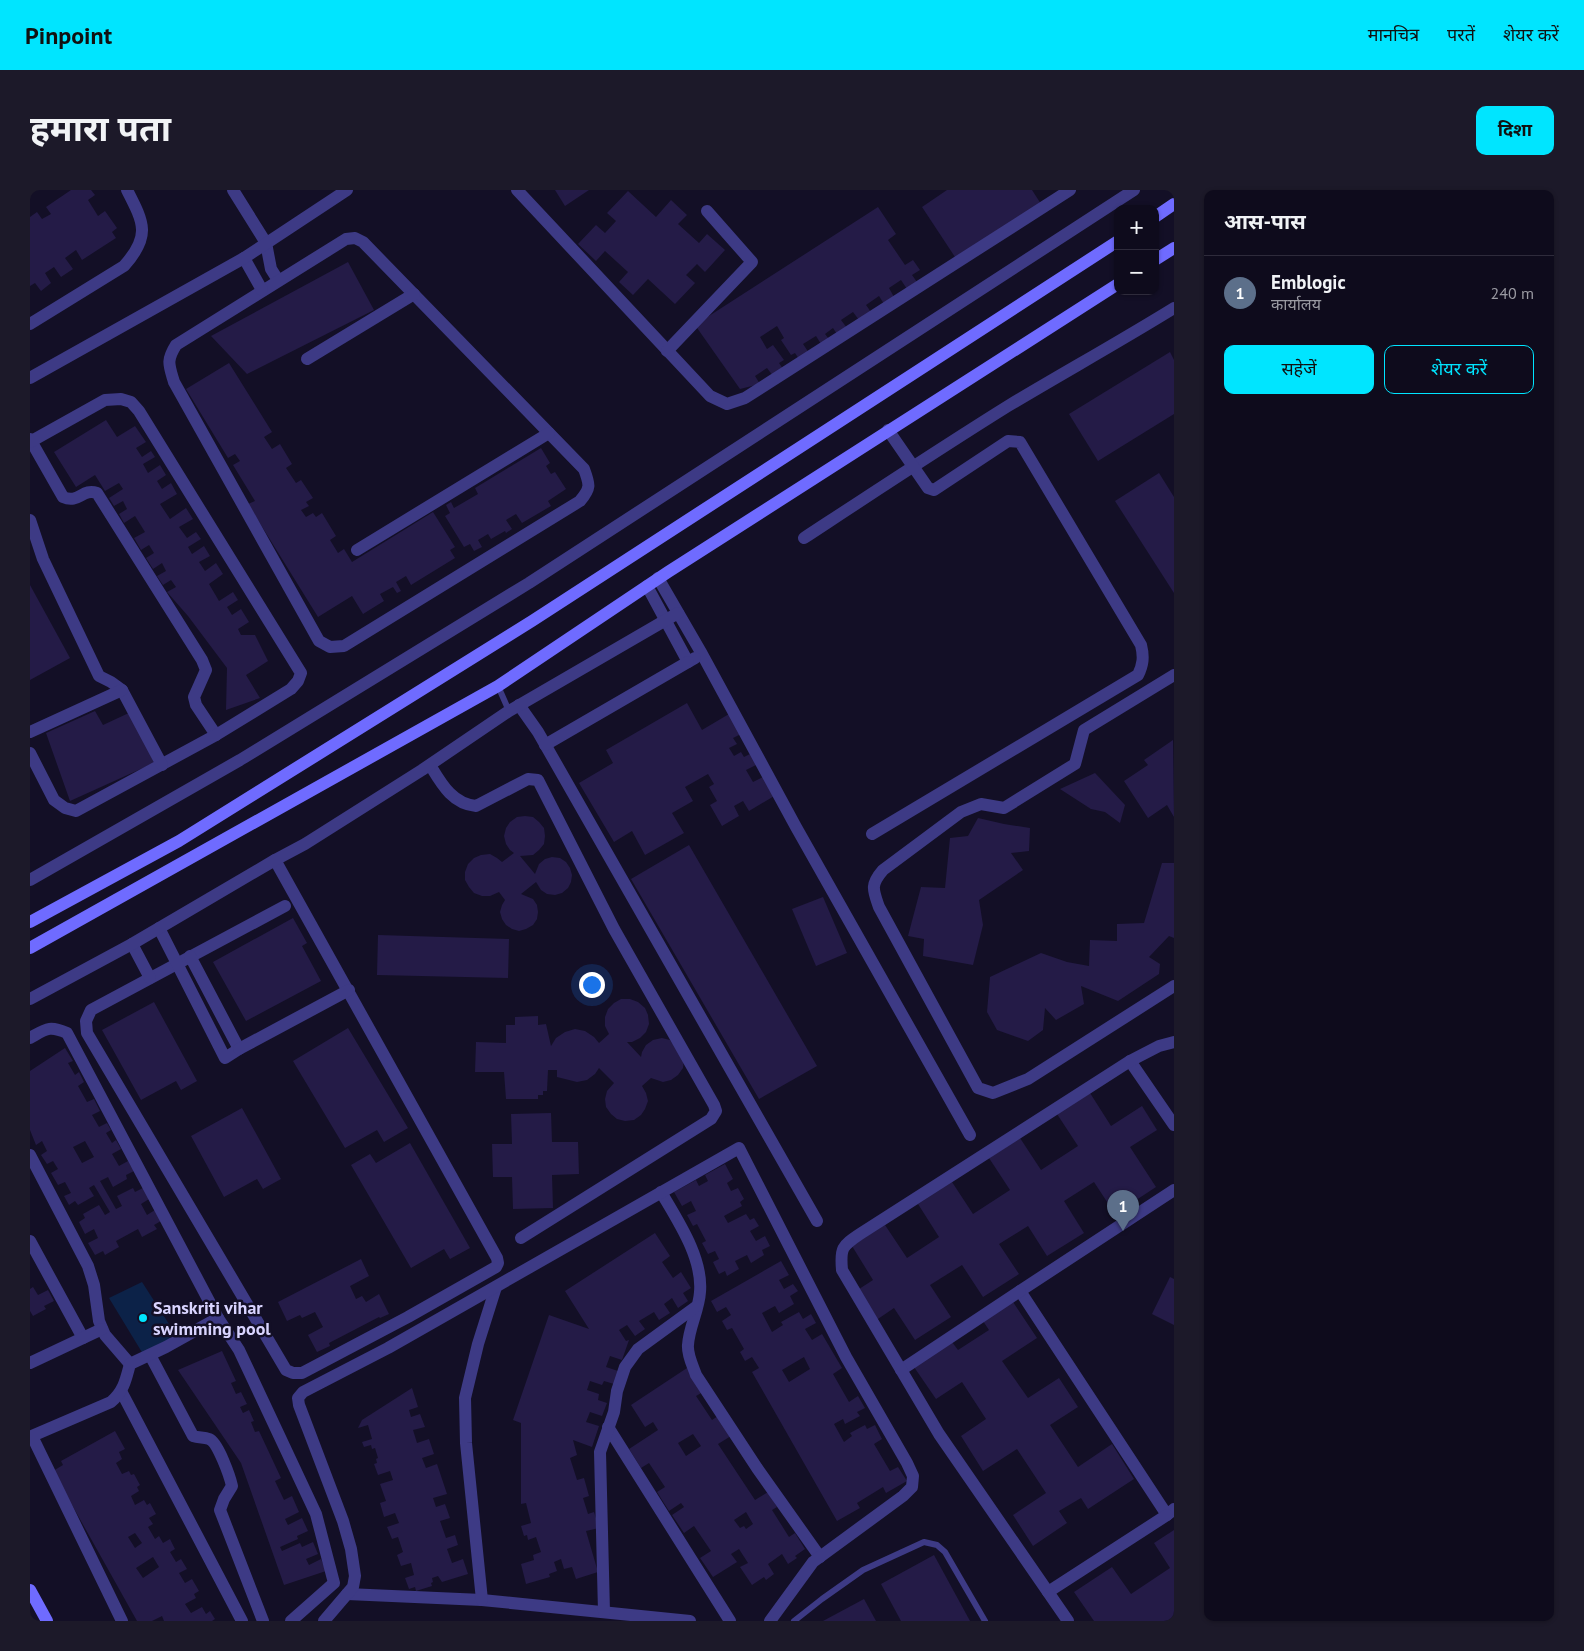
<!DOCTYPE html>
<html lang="hi">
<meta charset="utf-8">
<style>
body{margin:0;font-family:"PT Sans","Noto Sans Devanagari",sans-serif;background:#1c1929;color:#f1f3f6}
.controls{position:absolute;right:15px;top:15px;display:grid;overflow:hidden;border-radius:10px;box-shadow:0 1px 4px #0004}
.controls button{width:45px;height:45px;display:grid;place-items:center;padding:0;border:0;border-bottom:1px solid #2e2b3b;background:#0e0b1c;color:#f1f3f6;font:25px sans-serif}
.you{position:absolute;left:561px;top:794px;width:18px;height:18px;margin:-12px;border:4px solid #fff;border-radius:50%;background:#1a73e8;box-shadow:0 0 0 8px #1a73e833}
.badge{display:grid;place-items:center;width:32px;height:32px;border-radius:50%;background:#00e5ff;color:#fff;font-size:16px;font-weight:700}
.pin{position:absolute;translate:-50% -41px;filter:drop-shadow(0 1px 2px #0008)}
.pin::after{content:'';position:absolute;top:26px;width:18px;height:15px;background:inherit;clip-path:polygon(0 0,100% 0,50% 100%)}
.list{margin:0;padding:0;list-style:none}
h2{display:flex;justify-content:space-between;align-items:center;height:65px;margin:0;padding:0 20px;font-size:21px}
h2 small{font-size:16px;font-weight:400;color:#9b9ba3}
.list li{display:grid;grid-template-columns:32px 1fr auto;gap:15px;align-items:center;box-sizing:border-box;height:75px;padding:0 20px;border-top:1px solid #2e2b3b}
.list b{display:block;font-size:19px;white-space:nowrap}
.list p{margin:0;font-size:16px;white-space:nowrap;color:#9b9ba3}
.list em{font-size:16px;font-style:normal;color:#9b9ba3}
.actions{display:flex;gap:10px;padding:15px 20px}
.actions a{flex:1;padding:11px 0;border:1px solid #00e5ff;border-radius:10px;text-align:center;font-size:18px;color:#00e5ff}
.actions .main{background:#00e5ff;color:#111}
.map{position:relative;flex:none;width:1144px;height:1431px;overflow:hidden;border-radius:10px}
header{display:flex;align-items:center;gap:30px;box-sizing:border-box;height:70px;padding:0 25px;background:#00e5ff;color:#111}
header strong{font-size:24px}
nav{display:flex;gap:28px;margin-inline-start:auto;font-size:18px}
.intro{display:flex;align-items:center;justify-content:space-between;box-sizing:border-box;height:120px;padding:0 30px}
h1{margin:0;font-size:35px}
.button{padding:12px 22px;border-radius:10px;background:#00e5ff;color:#111;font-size:18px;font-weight:700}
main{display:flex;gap:30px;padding:0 30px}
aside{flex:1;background:#0e0b1c;border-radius:10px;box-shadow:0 1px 4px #0004}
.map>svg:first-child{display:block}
.water{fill:#0c2248}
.building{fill:#241b47;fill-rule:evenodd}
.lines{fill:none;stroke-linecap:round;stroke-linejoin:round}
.lane{stroke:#3d3a85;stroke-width:6}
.street{stroke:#3d3a85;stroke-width:12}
.secondary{stroke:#6f6bff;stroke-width:12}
.poi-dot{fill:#00e5ff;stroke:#130f26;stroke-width:2}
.labels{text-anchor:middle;stroke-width:5;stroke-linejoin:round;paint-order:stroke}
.poi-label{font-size:18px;font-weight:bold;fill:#d9d4ff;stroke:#130f26;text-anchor:start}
</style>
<header>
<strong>Pinpoint</strong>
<nav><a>मानचित्र</a><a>परतें</a><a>शेयर करें</a></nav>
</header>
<div class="intro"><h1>हमारा पता</h1><a class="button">दिशा</a></div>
<main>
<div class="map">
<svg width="1144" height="1431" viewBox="0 0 1144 1431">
<rect width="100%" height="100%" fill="#130f26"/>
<!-- water -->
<path class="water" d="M112 1092 148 1148 113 1164 79 1108Z"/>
<!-- building -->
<g class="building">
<path d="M41 0H61L65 5 58 10 68 26 75 21 87 38 82 42 86 48 52 70 46 60 35 68 43 79 31 87 24 77 15 83 21 93 11 101 5 93 0 96V27L7 22 12 29 21 24 16 17Z"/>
<path d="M525 0H559L535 16Z"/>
<path d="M917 0H1002L1011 14 927 70 892 17Z"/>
<path d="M598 1 626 27 641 10 657 25 648 34 669 53 677 44 695 60 675 82 667 74 656 85 665 93 645 114 618 89 603 105 589 92 598 82 575 61 566 71 548 54 566 35 575 43 586 31 577 23Z"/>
<path d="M848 17 866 44 858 50 875 75 883 70 890 80 882 85 887 92 877 99 871 90 859 98 864 107 854 114 849 106 836 115 841 122 829 130 823 122 811 130 817 138 807 144 803 138 795 144 799 149 791 154 786 146 773 154 779 163 769 169 765 163 761 165 751 150 754 148 747 136 730 147 737 159 743 155 754 170 749 173 753 179 743 186 737 178 725 186 730 194 710 199 665 135Z"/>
<path d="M318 72 344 120 217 184 181 146Z"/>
<path d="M1140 162 1144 170V224L1068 271 1039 224Z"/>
<path d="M199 173 242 242 234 247 242 259 250 254 262 274 256 278 266 293 271 290 283 308 276 312 279 316 271 320 276 327 283 323 286 327 292 323 306 346 300 350 308 363 314 359 322 372 403 322 425 357 420 360 425 368 381 395 376 386 366 392 371 401 367 403 363 397 350 404 354 411 333 424 322 406 288 427 218 314 225 311 203 275 210 271 205 264 198 268 156 199Z"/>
<path d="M76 230 87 247 105 236 116 252 106 258 112 267 121 261 125 267 113 274 118 283 130 275 136 285 127 291 132 299 141 293 147 304 130 314 140 329 156 318 163 329 149 337 157 348 166 342 171 349 158 357 162 364 174 356 180 366 169 372 175 381 186 373 193 384 179 394 189 411 203 402 208 410 197 417 202 425 211 419 219 432 208 439 211 445H225L238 471 216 485 230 508 196 520 197 478 158 426 137 402 146 397 141 390 133 395 127 386 136 381 132 373 123 379 116 368 124 363 119 355 111 360 104 348 115 342 105 326 94 333 89 324 97 319 93 311 84 316 79 308 93 299 89 293 75 301 65 285 46 297 24 262Z"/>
<path d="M511 258 520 273 516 276 521 284 525 282 536 299 518 311 521 316 492 333 486 324 476 330 482 339 476 343 475 341 461 349 458 344 448 350 452 357 444 361 440 354 434 357 415 326 420 323 416 315 421 312 424 318 448 304 445 298Z"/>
<path d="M1129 283 1144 307V403L1085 311Z"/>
<path d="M0 395 40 468 0 490Z"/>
<path d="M657 513 672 540 699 524 711 544 703 548 707 554 699 558 704 566 711 562 714 567 722 563 728 574 716 580 723 592 735 586 746 605 719 621 713 611 704 616 709 626 692 636 680 615 687 611 679 597 684 594 678 584 655 597 663 611 642 623 654 643 615 665 602 641 584 652 549 593 583 573 576 560Z"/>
<path d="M65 521 73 535 101 522 124 573 40 611 16 543Z"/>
<path d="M1143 550 1144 627 1137 615 1118 628 1094 591 1118 575 1114 570Z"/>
<path d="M1065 583 1095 615 1090 633 1075 622 1061 619 1030 599Z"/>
<path d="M495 626 503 627 509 632 514 638 515 646 514 654 509 660 503 665 490 666 505 684 509 674 515 669 522 667 530 668 536 672 540 678 542 685 541 692 538 698 532 703 525 705 517 704 511 700 506 692 491 704 503 709 507 715 508 722 507 729 503 735 496 739 489 741 482 739 476 735 472 729 470 722 472 715 475 710 469 702 460 706H452L444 703 439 697 435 690V682L438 674 444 668 451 665 460 664 467 668 472 672 484 663 480 660 476 654 474 646 476 638 480 632 487 627Z"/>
<path d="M948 628 974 634 1000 638 999 661 981 663 993 680 949 710 953 735 943 775 893 766 894 749 878 746 891 697 915 698 920 648 938 646Z"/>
<path d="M659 655 787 876 729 909 601 689Z"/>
<path d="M1132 673H1144V748L1139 746 1119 767 1130 774 1129 784 1088 811 1051 796 1054 814 1026 830 1015 818 1013 840 998 851 967 840 957 822 960 787 1011 763 1037 772 1059 776 1060 750 1087 751V734L1114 733Z"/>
<path d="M793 707 817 763 786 776 762 719Z"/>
<path d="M263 728 277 753 272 756 291 791 216 831 183 772Z"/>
<path d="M348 745 479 749 478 788 347 785Z"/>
<path d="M591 809H600L608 812 615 818 618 825 619 834 616 842 610 848 602 852H597L611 867 612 862 616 855 623 850 632 848 640 850 654 870 653 878 648 885 641 890 633 892 621 888 612 896 616 903 618 911 615 919 611 925 604 930 595 931 587 929 581 924 576 917 575 909 577 901 584 893 569 878 565 884 557 890 547 892 527 887V880H518L517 901H513V905H508V909H476L474 882H445L446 852 476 853V835H485V827L508 826V835L516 834 521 856 526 848 535 842 545 839 555 841 564 847 569 853 579 844 575 836V827L578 819 584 813Z"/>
<path d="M124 812 167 891 151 900 146 891 111 910 72 840Z"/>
<path d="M318 838 378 938 354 952 347 940 315 958 263 871Z"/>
<path d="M35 858 43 871 38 873 45 885 49 882 54 892 48 896 57 912 64 909 70 921 62 925 69 937 77 933 81 940 76 943 82 953 86 950 91 959 82 964 89 976 98 971 104 981 96 985 97 989 83 997 78 987 70 991 86 1019 92 1016 87 1006 103 998 105 1002 113 998 119 1009 111 1014 117 1025 125 1020 131 1031 124 1035 127 1039 112 1047 108 1039 86 1051 89 1057 75 1065 73 1061 65 1065 58 1053 68 1048 64 1039 55 1044 49 1032 55 1028 53 1024 69 1015 75 1025 80 1022 64 995 59 998 64 1006 48 1015 45 1011 39 1015 34 1006 41 1003 35 992 28 995 21 983 28 979 23 971 17 974 11 965 17 961 12 951 6 955 0 940V881ZM55 951 64 967 52 973 43 957Z"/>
<path d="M1060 903 1081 936 1112 916 1127 940 1100 957 1126 997 1085 1024 1064 992 1034 1011 1054 1043 1017 1066 998 1036 969 1054 989 1084 953 1107 932 1075 900 1095 921 1127 885 1150 864 1118 845 1131 826 1101 843 1090 822 1056 855 1035 877 1068 909 1047 888 1014 922 992 943 1024 980 1000 959 968 990 948 1011 980 1048 956 1027 924Z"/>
<path d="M212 918 251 989 233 999 227 989 194 1007 161 946Z"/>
<path d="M521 923 522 952H548L549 984 522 985 523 1018 483 1019 482 987H463L462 954H482L481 924Z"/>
<path d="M380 953 440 1058 420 1069 414 1059 381 1078 321 975 340 964 346 973Z"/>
<path d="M695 974 703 989 697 993 701 1001 708 998 714 1009 710 1012 712 1016 694 1026 698 1033 716 1024 720 1030 724 1028 729 1036 720 1041 726 1051 735 1046 740 1056 732 1060 734 1065 721 1073 717 1065 705 1071 709 1079 697 1086 695 1081 689 1084 683 1072 689 1069 685 1061 678 1064 672 1053 676 1051 667 1034 663 1036 657 1025 666 1021 661 1011 652 1016 644 1002 666 990 669 996 678 991 675 985Z"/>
<path d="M625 1043 640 1066 632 1072 643 1088 651 1082 661 1098 653 1103 658 1111 648 1118 642 1108 634 1114 640 1123 629 1130 624 1122 609 1131 615 1139 605 1146 597 1135 589 1140 596 1151 599 1150 592 1170 580 1166 576 1177 588 1181 584 1194 574 1191 572 1195 560 1191 557 1200 569 1204 568 1210 577 1213 572 1226 560 1222 556 1232 569 1236 562 1257 543 1250 547 1265 540 1268 547 1290 554 1288 559 1306 553 1308 558 1324 564 1322 569 1338 556 1341 568 1382 546 1389 542 1377 534 1379 531 1369 524 1372 527 1381 519 1384 520 1387 496 1394 491 1374 504 1370 503 1365 511 1362 506 1347 498 1350 497 1345 494 1346 491 1336 501 1333 496 1313 491 1314V1233L483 1230 519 1125 559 1139 535 1101Z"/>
<path d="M331 1069 339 1086 320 1096 326 1109 332 1106 336 1112 349 1104 359 1124 350 1128 349 1127 299 1153 300 1156 287 1162 278 1145 293 1137 285 1122 272 1128 270 1125 257 1131 248 1112Z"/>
<path d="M751 1071 759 1085 749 1090 754 1099 763 1094 768 1101 760 1106 764 1114 749 1123 745 1116 732 1123 742 1142 753 1135 751 1132 769 1122 773 1129 781 1124 786 1133 775 1139 782 1150 792 1144 812 1178 803 1184 819 1212 828 1206 835 1218 827 1222 830 1226 815 1234 813 1229 804 1234 814 1252 822 1246 820 1243 835 1235 837 1239 845 1235 852 1249 844 1254 860 1281 868 1277 877 1291 856 1303 853 1297 827 1313 830 1318 807 1331 722 1182 729 1178 722 1167 715 1171 710 1162 714 1159 702 1138 697 1140 692 1131 701 1125 696 1117 687 1122 681 1111ZM774 1167 780 1179 759 1192 752 1180Z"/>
<path d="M1140 1087 1144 1089V1135L1122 1124Z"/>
<path d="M3 1097 8 1105 18 1100 24 1111 14 1116 16 1119 3 1126 0 1121V1099Z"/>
<path d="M983 1112 1007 1148 972 1171 998 1208 1029 1188 1048 1217 1020 1235 1048 1277 1082 1254 1104 1289 1058 1319 1051 1308 1029 1321 1037 1333 1003 1356 983 1325 1016 1303 987 1259 953 1281 931 1246 956 1229 932 1192 906 1209 884 1177 922 1152 928 1160 959 1140 953 1131Z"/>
<path d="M192 1161 206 1191 201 1193 206 1204 211 1202 217 1214 210 1217 213 1223 219 1220 224 1231 221 1232 225 1242 229 1241 251 1288 245 1291 254 1310 262 1306 269 1322 255 1329 258 1335 272 1328 278 1341 267 1346 268 1349 250 1357 252 1361 270 1353 272 1357 283 1352 288 1364 276 1369 279 1375 291 1369 296 1381 254 1395 211 1273 148 1180Z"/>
<path d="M657 1178 673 1202 666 1206 682 1230 688 1226 701 1246 688 1254 725 1310 738 1302 747 1317 742 1320 759 1347 765 1343 775 1359 765 1366 767 1368 758 1374 752 1364 738 1374 744 1384 736 1390 734 1387 722 1395 710 1377 718 1373 709 1359 701 1364 707 1372 683 1387 670 1368 681 1361 664 1336 654 1343 642 1325 654 1317 651 1313 639 1321 627 1302 635 1297 619 1273 611 1278 599 1259 628 1240 623 1232 615 1237 601 1215ZM663 1244 671 1256 656 1266 648 1253ZM716 1322 723 1334 716 1339 714 1336 710 1338 704 1330Z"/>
<path d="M382 1198 388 1217 379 1220 381 1227 390 1224 395 1237 383 1240 387 1253 399 1249 404 1264 392 1268 396 1278 407 1274 417 1304 403 1308 406 1317 415 1314 420 1328 410 1331 416 1348 425 1345 428 1355 417 1359 422 1373 433 1369 438 1384 412 1392 408 1386 402 1388 403 1392 401 1393 402 1396 386 1401 385 1397 379 1399 375 1388 384 1385 381 1373 371 1376 367 1365 373 1362 368 1347 362 1349 357 1337 369 1333 365 1323 354 1327 350 1313 356 1311 350 1294 363 1290 360 1281 348 1285 344 1274 347 1273 346 1269 348 1268 345 1258 342 1259 341 1255 334 1257 332 1252 342 1249 338 1235 328 1238 332 1230Z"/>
<path d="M85 1241 95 1259 89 1262 92 1269 86 1273 92 1284 99 1281 101 1285 104 1284 110 1295 107 1297 109 1301 101 1306 105 1315 114 1310 117 1315 120 1313 126 1324 119 1328 123 1334 118 1337 125 1349 129 1346 133 1353 140 1349 145 1359 140 1362 146 1372 151 1369 157 1379 149 1383 155 1393 162 1389 169 1401 164 1404 166 1408 155 1414 161 1423 172 1417 176 1424 180 1421 185 1429 182 1431H134L132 1426 122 1431H107L23 1281 33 1275 31 1271ZM105 1343 112 1353 105 1358 98 1347ZM123 1367 129 1377 113 1388 106 1378Z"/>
<path d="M1144 1340V1431H1064L1044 1402 1082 1377 1101 1404 1140 1378 1124 1353Z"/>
<path d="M904 1365 940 1431H871L851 1394Z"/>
<path d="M834 1409 846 1431H793Z"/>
</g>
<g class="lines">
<!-- lane -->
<g class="lane">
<path d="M468 496 479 521"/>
<path d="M764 1431 792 1409 833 1380 894 1352 907 1355 915 1362 955 1431"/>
</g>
<!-- street -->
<g class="street">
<path d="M203 0 236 53 241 79 248 90"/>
<path d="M487 0 680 206 697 214 715 208 1040 0"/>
<path d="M325 48 333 52 554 279C560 295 561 298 550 311L314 456 300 457 289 451 144 192C139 175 136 171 146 155L316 49Z"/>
<path d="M214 68 232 100"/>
<path d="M0 134 94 76C121 46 114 33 97 0"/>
<path d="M637 161 722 72 677 21"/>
<path d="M277 169 384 104"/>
<path d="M0 188 214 68 317 0"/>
<path d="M0 249 33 307C49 314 52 298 67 303L172 470 176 480 164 507 166 515 186 545"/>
<path d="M0 252 75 210 91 209 101 212 109 221 271 483 268 491 261 499 186 545 46 621 35 618 24 610 0 563"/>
<path d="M0 330 13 369 69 486 81 492 92 500 132 575"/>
<path d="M774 348C841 304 909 259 978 216 1033 183 1089 152 1144 118"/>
<path d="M327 360 519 243"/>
<path d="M628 388 672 464 766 637 940 945"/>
<path d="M617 396 658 472 665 468"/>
<path d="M1144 485 1054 540 1045 574 974 618 951 614 931 622 853 680C840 695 843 700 849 717L948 898 963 903 998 889 1144 796"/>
<path d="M489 515 508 542 787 1031"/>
<path d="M0 542 92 500"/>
<path d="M515 555 658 472"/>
<path d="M400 575C411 593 422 614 446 616L498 589 508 590 584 739 684 915 686 921 681 929 491 1048"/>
<path d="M842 644 1108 485C1113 475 1114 467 1111 455L990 252 978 251 904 300 898 298 858 240"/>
<path d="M245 670 467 1068 468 1073 466 1077 378 1127 272 1183H263L256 1180 57 843 56 831 61 820 255 716"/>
<path d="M0 690 210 570 499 393 1104 0"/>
<path d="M129 738 195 868 209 859 160 766"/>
<path d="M102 754 120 788"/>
<path d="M0 809 102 754 245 670 275 654 392 580 479 521 648 423"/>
<path d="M0 848C16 839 19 835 37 843L188 1128 209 1160 286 1324 304 1393 261 1431"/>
<path d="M209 859 319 800"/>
<path d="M1100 871 1144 935"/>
<path d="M0 965 58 1076 64 1095 69 1131 75 1145 100 1174"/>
<path d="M1144 1000 990 1101 1137 1325 1144 1319"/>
<path d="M631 1002C648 1031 673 1068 670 1102 669 1120 659 1137 658 1155 657 1165 663 1176 666 1185L727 1278 790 1367"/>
<path d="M0 1051 53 1148"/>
<path d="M120 1165 163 1246C169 1248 174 1247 179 1249 188 1252 200 1287 202 1296L194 1309 190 1320 233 1431"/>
<path d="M0 1173 72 1139"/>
<path d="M871 1180 990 1101"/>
<path d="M91 1201 212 1431"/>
<path d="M578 1237 700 1431"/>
<path d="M1018 1402 1137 1325"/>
<path d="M317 1404 452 1410 660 1431"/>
<path d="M452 1410 436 1253 435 1208 448 1154 466 1097"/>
<path d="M574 1422 570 1262 584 1222 587 1201 595 1177 608 1159 667 1116"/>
<path d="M92 1431 2 1246 81 1212C94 1201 96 1189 100 1174L136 1157 188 1128"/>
<path d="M294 1431 317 1404 323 1397 325 1386 321 1359 313 1331 269 1215 268 1208 273 1202 358 1158 709 958 816 1167 877 1273 883 1286 882 1297 873 1306 783 1372 740 1431"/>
<path d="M1038 1431 909 1244 812 1080C810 1058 812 1056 830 1044L1100 871 1129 856 1144 852"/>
</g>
<!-- secondary -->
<g class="secondary">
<path d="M1125 27 1144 14"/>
<path d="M1125 70 1144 58"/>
<path d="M0 732 149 651 502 431 1088 51"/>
<path d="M0 758 468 496 638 382 1088 94"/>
<path d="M0 1400 17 1431"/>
</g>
</g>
<!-- markers -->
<circle class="poi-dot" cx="113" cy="1128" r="5"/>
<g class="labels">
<!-- poi labels -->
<g class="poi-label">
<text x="123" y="1124">Sanskriti vihar<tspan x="123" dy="21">swimming pool</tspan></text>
</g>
</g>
</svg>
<div class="controls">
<button>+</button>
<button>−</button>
</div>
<div class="you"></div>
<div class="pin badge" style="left:1093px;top:1041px;background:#5c6f8a">1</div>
</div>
<aside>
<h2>आस-पास<small></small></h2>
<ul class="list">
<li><span class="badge" style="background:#5c6f8a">1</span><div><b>Emblogic</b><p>कार्यालय</p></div><em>240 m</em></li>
</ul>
<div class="actions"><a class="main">सहेजें</a><a>शेयर करें</a></div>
</aside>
</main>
